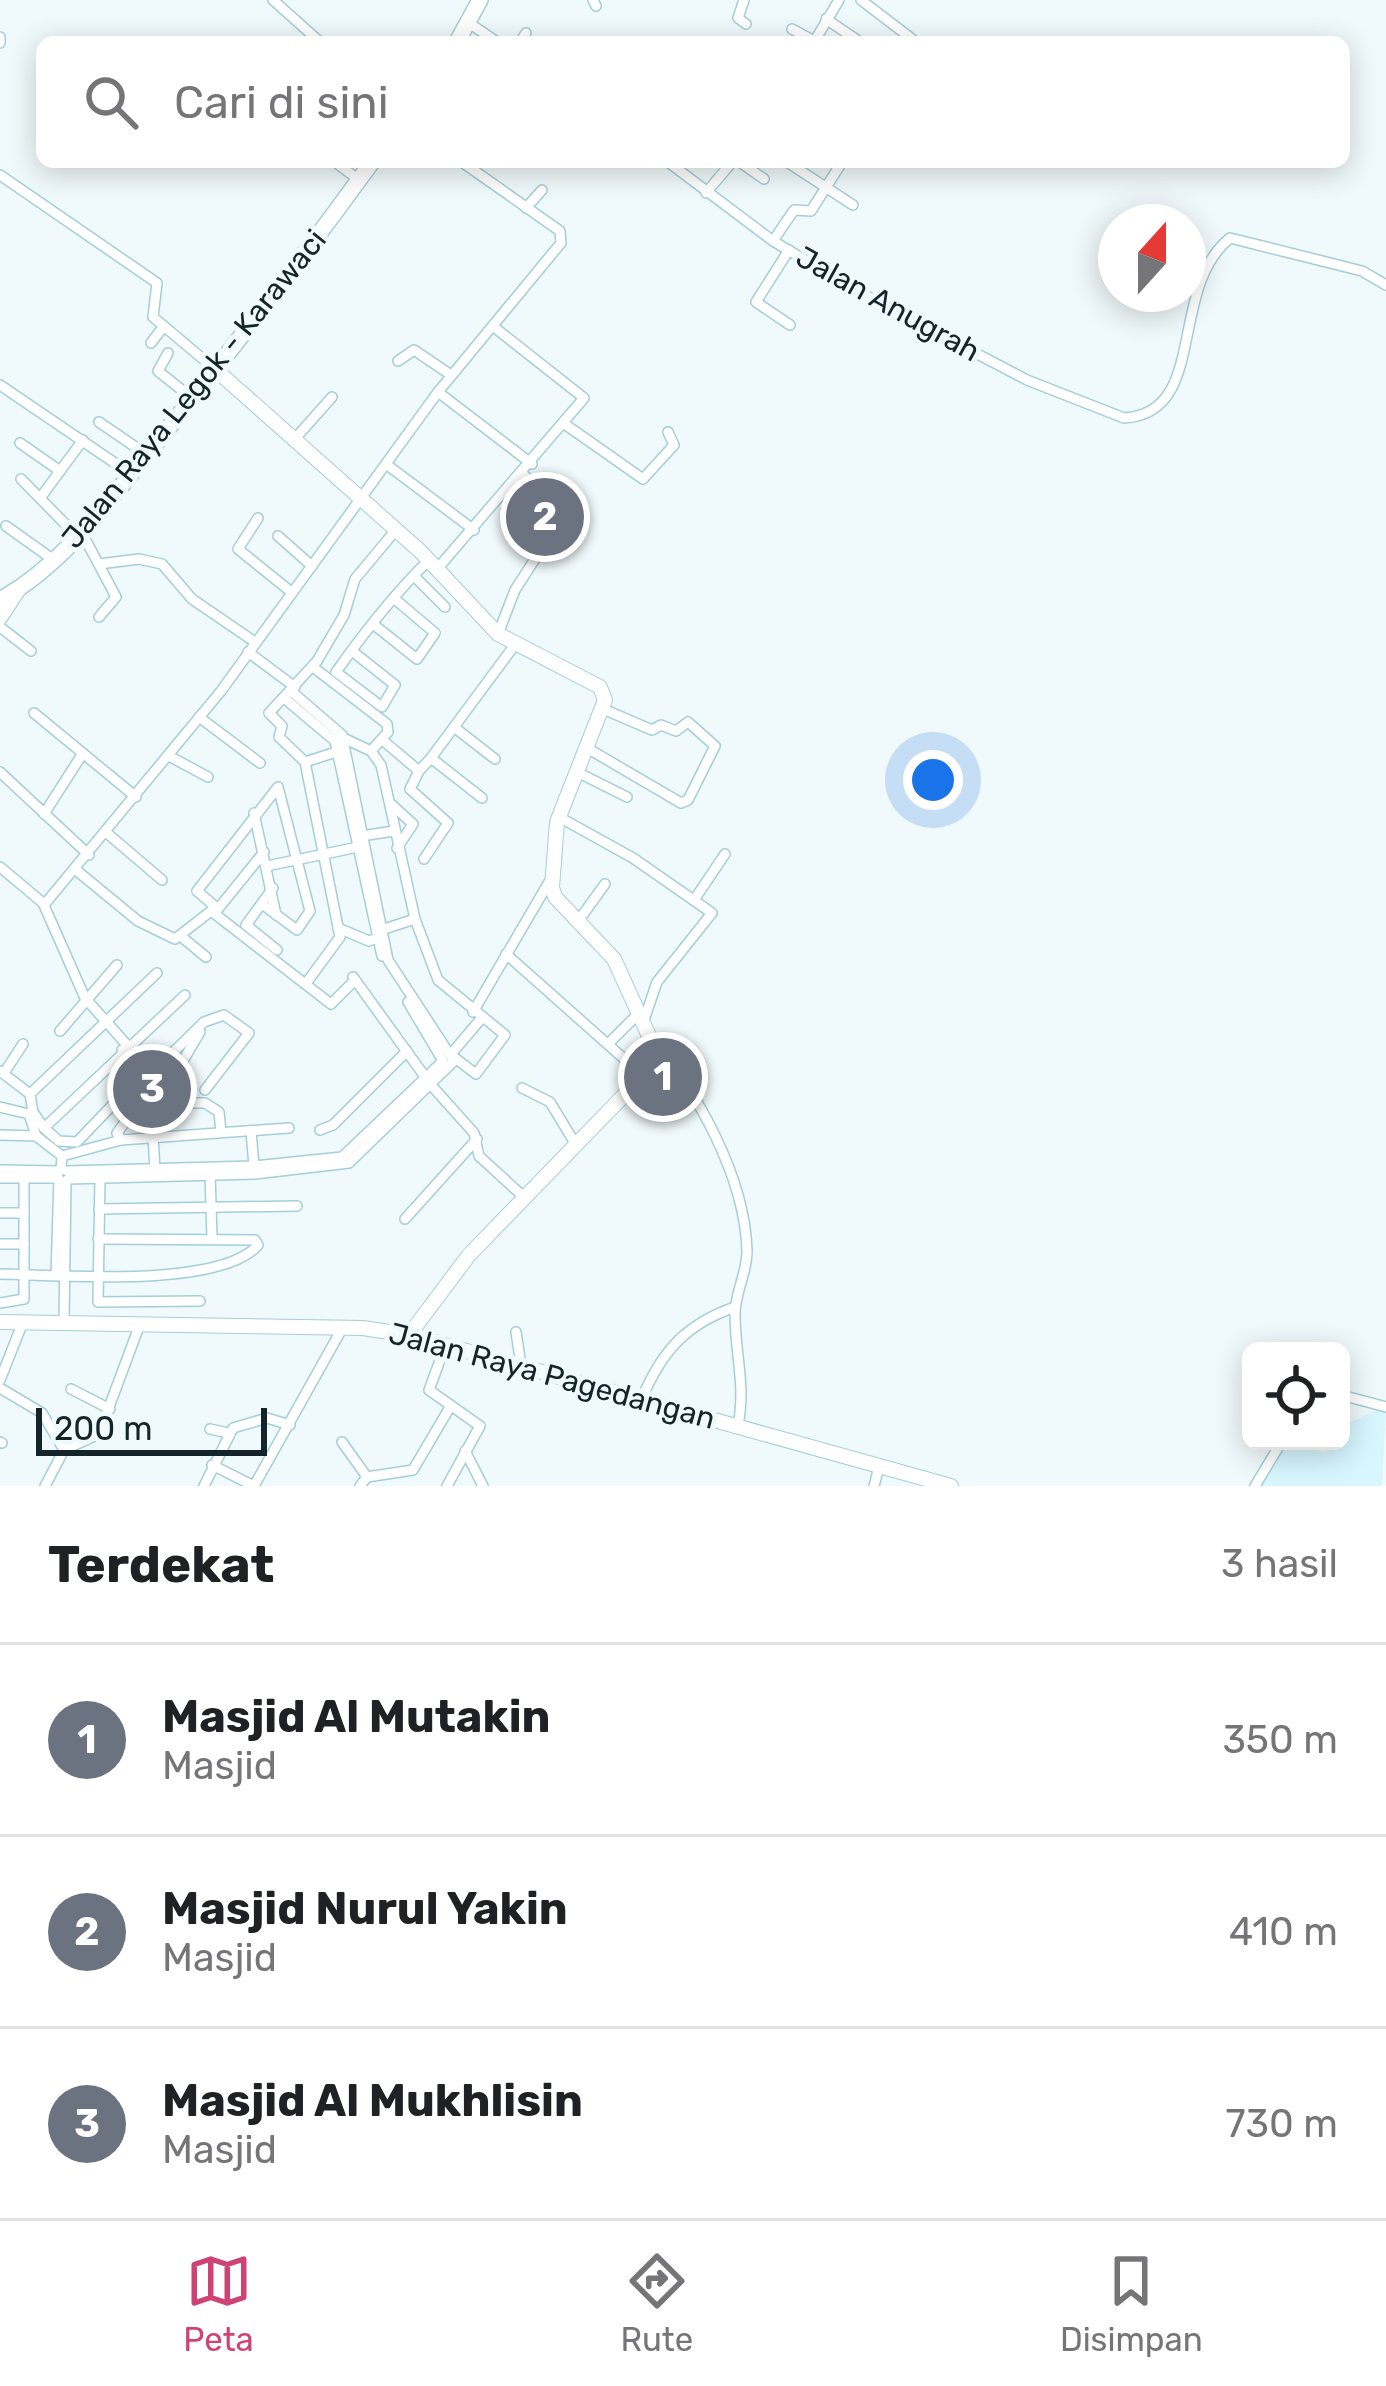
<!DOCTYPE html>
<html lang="id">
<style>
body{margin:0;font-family:Rubik,sans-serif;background:#f6f6f6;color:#202124}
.controls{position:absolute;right:36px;bottom:36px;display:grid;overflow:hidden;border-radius:18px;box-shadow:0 6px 30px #0003}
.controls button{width:108px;height:108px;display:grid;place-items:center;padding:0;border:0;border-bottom:3px solid #e0e0e0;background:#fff;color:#202124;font:60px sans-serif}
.compass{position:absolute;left:1098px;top:204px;width:108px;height:108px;border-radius:50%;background:#fff;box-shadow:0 6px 30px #0003;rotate:21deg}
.scale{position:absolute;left:36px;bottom:30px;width:231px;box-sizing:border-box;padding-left:12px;border:6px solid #142428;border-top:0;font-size:33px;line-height:42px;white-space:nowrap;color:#142428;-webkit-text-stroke:9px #f0f9fb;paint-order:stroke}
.you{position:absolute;left:933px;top:780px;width:42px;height:42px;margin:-30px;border:9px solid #fff;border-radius:50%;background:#1a73e8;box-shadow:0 0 0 18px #1a73e833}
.badge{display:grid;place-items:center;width:78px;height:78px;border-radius:50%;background:#cf4373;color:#fff;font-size:39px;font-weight:700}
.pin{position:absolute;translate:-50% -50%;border:6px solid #fff;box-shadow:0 3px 12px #0006}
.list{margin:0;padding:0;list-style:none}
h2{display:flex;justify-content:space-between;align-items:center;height:156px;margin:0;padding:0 48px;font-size:51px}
h2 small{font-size:39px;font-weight:400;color:#757577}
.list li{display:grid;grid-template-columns:78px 1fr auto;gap:36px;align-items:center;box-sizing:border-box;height:192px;padding:0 48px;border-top:3px solid #e0e0e0}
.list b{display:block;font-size:45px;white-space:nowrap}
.list p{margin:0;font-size:39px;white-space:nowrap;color:#757577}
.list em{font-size:39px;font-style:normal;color:#757577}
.icon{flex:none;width:66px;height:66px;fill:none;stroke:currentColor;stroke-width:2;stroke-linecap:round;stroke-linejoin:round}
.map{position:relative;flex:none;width:1386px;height:1486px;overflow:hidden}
.search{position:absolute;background:#fff;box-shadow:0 6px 30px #0003;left:36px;right:36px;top:36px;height:132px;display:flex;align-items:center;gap:30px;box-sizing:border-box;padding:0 42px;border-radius:18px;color:#757577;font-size:45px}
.sheet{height:732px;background:#fff}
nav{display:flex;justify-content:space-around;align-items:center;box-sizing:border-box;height:168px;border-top:3px solid #e0e0e0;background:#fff;font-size:33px;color:#757577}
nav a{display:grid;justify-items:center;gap:6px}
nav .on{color:#cf4373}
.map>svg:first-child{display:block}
.built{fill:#d7f6fe}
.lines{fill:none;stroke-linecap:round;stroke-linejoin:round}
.street-casing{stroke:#a4ced9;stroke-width:12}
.secondary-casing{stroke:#a4ced9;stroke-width:16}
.primary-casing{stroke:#a4ced9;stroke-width:18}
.street{stroke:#fff;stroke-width:9}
.secondary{stroke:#fff;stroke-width:14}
.primary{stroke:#fff;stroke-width:15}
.labels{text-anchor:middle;stroke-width:10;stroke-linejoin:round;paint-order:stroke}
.street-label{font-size:30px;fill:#142428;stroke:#f0f9fb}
</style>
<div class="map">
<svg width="1386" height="1486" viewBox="0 0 1386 1486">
<rect width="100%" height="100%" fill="#f0f9fb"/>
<!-- built -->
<path class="built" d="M1386 1405 1382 1486H1256L1286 1441 1326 1453 1333 1441H1341L1343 1426Z"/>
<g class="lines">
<!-- street casing -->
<g class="street-casing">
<g id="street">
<path d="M273 0 320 42"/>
<path d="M593 0 596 6"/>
<path d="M744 0 738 18 746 24"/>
<path d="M861 0 916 42"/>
<path d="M826 19 860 42"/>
<path d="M469 23 497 42"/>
<path d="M792 29 814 41"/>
<path d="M0 37V43"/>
<path d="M520 42 526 33"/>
<path d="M814 42 839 0"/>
<path d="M335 162 359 180"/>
<path d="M668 162 773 241 857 291 1027 380 1124 418C1209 413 1167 289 1230 238L1362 271 1386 285"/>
<path d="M740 162 764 179"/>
<path d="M787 162 853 205"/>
<path d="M0 175 157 283 153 317 216 370"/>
<path d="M706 193 732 162"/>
<path d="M526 208 542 190"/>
<path d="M773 241 794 210 811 211 842 162"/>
<path d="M789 250 756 302 790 325"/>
<path d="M151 343 164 326"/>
<path d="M168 353 158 371 193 399"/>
<path d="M398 361 414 350 451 375"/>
<path d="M0 385 131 474"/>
<path d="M438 392 532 464"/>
<path d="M99 422 147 455"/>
<path d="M566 425 643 479 674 445 668 432"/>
<path d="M293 441 332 397"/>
<path d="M20 443 60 471 41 497"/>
<path d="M386 464 474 530"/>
<path d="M60 471 83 440"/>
<path d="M21 479 78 537"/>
<path d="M258 518 238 549 290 591"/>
<path d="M6 526 55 561"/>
<path d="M82 533 116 597 99 617"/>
<path d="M278 536 312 566"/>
<path d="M99 564 139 559 162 564 192 599 255 642"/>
<path d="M438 568 584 398 494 327"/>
<path d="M414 576 445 607"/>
<path d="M373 624 417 659 435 633 396 600"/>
<path d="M0 627 31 651"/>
<path d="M498 634 515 590 564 514 523 474"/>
<path d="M352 651 395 685 382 707 336 672C363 634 395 593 429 560"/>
<path d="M248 652 295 687"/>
<path d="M313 667 387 724 388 732 371 751"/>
<path d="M284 698 335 741 382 956"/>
<path d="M34 713 136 797"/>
<path d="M199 717 260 763"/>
<path d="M454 727 495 759"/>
<path d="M339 736 371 751 381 765 415 919 438 980 505 1035 476 1074 455 1058"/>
<path d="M386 743 419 771 431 758 482 798"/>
<path d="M587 748 681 803 688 800 715 746 688 722 676 731 661 725 652 730 603 709"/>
<path d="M169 756 208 777"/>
<path d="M431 758 514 646"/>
<path d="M305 762 339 751"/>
<path d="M419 771 410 789 448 823 424 859"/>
<path d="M0 772 89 855"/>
<path d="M577 772 627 797"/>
<path d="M391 804 413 824 397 848"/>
<path d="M254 813 276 915"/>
<path d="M44 814 83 753"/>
<path d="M559 817 633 858 712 913 657 982 643 1023"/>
<path d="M108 834 162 880"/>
<path d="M361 836 394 831"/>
<path d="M267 866 358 847"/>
<path d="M0 867 43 903 85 998 127 1045"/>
<path d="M76 870 138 921 175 939 211 911 331 1004 355 980"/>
<path d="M273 888 246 925 277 950"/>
<path d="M694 900 725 854"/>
<path d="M262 904 297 930 310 911 278 787 197 891 218 909 264 852"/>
<path d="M44 905 221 691 438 392 561 243 560 231 462 162"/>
<path d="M579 920 605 884"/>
<path d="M338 928 369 941 377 938"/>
<path d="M381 930 415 919"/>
<path d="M183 938 206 957"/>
<path d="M506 954 640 1073"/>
<path d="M353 977 431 1085 474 1133 479 1156 526 1199"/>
<path d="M307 982 340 937 305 762 279 737 282 726 269 713 317 661 344 615 355 579 395 531"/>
<path d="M473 1012 549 882"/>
<path d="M60 1031 117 965"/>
<path d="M649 1036C697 1090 745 1177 747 1251 747 1274 735 1292 735 1314 735 1353 746 1387 738 1425"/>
<path d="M608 1044 637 1015"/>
<path d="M122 1050 140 1068 153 1072 204 1022 224 1015 249 1033 205 1090"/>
<path d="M452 1053 480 1020"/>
<path d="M0 1071 30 1094 33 1112 44 1128 185 995"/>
<path d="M4 1073 23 1044"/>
<path d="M174 1076 200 1032"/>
<path d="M522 1088 550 1102 576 1145"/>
<path d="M30 1094 157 973"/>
<path d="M0 1107 29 1114 36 1136"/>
<path d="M44 1128 59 1141 77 1142 145 1071"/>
<path d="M320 1130 333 1125 407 1051"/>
<path d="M251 1131 254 1166"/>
<path d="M221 1132 219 1112 205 1103H139L117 1133 121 1140 289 1128"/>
<path d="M0 1135 36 1136 62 1156 61 1170"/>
<path d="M153 1137 155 1169"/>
<path d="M62 1156 121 1140"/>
<path d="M0 1170 60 1171"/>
<path d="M67 1171 254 1166 342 1157 443 1061 408 1002"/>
<path d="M210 1173 212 1238"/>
<path d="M0 1178H58"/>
<path d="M100 1178 98 1302 200 1301"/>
<path d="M68 1179 255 1174 349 1163 454 1061 388 960 342 735 291 691"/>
<path d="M99 1209 297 1206"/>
<path d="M0 1213H24"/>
<path d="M405 1219 477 1139"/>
<path d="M0 1244H24"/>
<path d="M0 1274C57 1275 220 1289 258 1245L255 1240 98 1239"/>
<path d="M56 1275 59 1179"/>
<path d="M0 1303 24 1299V1178"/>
<path d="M64 1322 66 1181"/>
<path d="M516 1332 521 1365"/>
<path d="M446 1344 429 1390 480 1426 447 1486"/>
<path d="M0 1380 23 1322"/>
<path d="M0 1388 42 1413 64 1450"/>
<path d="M71 1389 110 1409"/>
<path d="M1341 1395 1386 1407"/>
<path d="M642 1398C662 1351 686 1324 735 1307"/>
<path d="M210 1429 228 1433"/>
<path d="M0 1442 2 1443"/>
<path d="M342 1442 367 1477"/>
<path d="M465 1451 483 1486"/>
<path d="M212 1465 254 1486 343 1327"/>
<path d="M45 1486 64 1450 99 1434 140 1324"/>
<path d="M204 1486 233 1428 267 1418 290 1425"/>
<path d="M360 1486 367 1477 413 1470 450 1407"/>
<path d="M874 1486 879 1467"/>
<path d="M1255 1486 1282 1441"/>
</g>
</g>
<!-- secondary casing -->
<g class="secondary-casing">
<g id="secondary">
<path d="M216 370 420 551 498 634 600 687 605 700 557 822 552 887 555 897 614 959 649 1036 634 1085 469 1255 409 1335"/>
<path d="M0 618 19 589"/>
<path d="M0 1322 363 1328 409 1335 951 1486"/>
</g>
</g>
<!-- primary casing -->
<g class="primary-casing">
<g id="primary">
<path d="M457 42 480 0"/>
<path d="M0 600C62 565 104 507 148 453 226 358 300 261 372 162"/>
</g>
</g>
<!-- street -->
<use href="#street" class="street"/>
<!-- secondary -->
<use href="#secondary" class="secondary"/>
<!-- primary -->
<use href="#primary" class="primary"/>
</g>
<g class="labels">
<!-- street labels -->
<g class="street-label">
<text transform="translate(888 304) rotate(29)" y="10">Jalan Anugrah</text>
<text transform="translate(194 389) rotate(-51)" y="10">Jalan Raya Legok - Karawaci</text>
<text transform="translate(552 1376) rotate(15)" y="10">Jalan Raya Pagedangan</text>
</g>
</g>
</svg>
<div class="controls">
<button><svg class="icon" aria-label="locate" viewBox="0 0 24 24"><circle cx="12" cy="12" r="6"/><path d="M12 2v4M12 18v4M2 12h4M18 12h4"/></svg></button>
</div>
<svg class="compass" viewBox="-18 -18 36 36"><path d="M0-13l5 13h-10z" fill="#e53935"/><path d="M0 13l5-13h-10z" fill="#757577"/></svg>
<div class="scale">200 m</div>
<div class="you"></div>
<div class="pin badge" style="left:663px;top:1077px;background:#6b7280">1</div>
<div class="pin badge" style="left:545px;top:517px;background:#6b7280">2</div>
<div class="pin badge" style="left:152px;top:1089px;background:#6b7280">3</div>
<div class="search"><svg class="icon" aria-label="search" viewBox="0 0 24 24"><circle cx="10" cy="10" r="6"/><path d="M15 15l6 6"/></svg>Cari di sini</div>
</div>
<section class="sheet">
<h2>Terdekat<small>3 hasil</small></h2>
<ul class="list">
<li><span class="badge" style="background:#6b7280">1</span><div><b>Masjid Al Mutakin</b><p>Masjid</p></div><em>350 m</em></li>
<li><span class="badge" style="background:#6b7280">2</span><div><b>Masjid Nurul Yakin</b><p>Masjid</p></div><em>410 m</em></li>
<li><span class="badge" style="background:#6b7280">3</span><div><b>Masjid Al Mukhlisin</b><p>Masjid</p></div><em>730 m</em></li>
</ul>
</section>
<nav>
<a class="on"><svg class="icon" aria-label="map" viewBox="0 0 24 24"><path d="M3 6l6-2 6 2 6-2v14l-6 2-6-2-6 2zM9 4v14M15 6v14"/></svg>Peta</a>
<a><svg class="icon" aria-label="directions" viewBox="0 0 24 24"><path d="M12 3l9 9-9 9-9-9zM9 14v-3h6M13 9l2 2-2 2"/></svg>Rute</a>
<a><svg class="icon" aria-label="saved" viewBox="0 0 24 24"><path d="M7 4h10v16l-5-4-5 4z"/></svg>Disimpan</a>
</nav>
